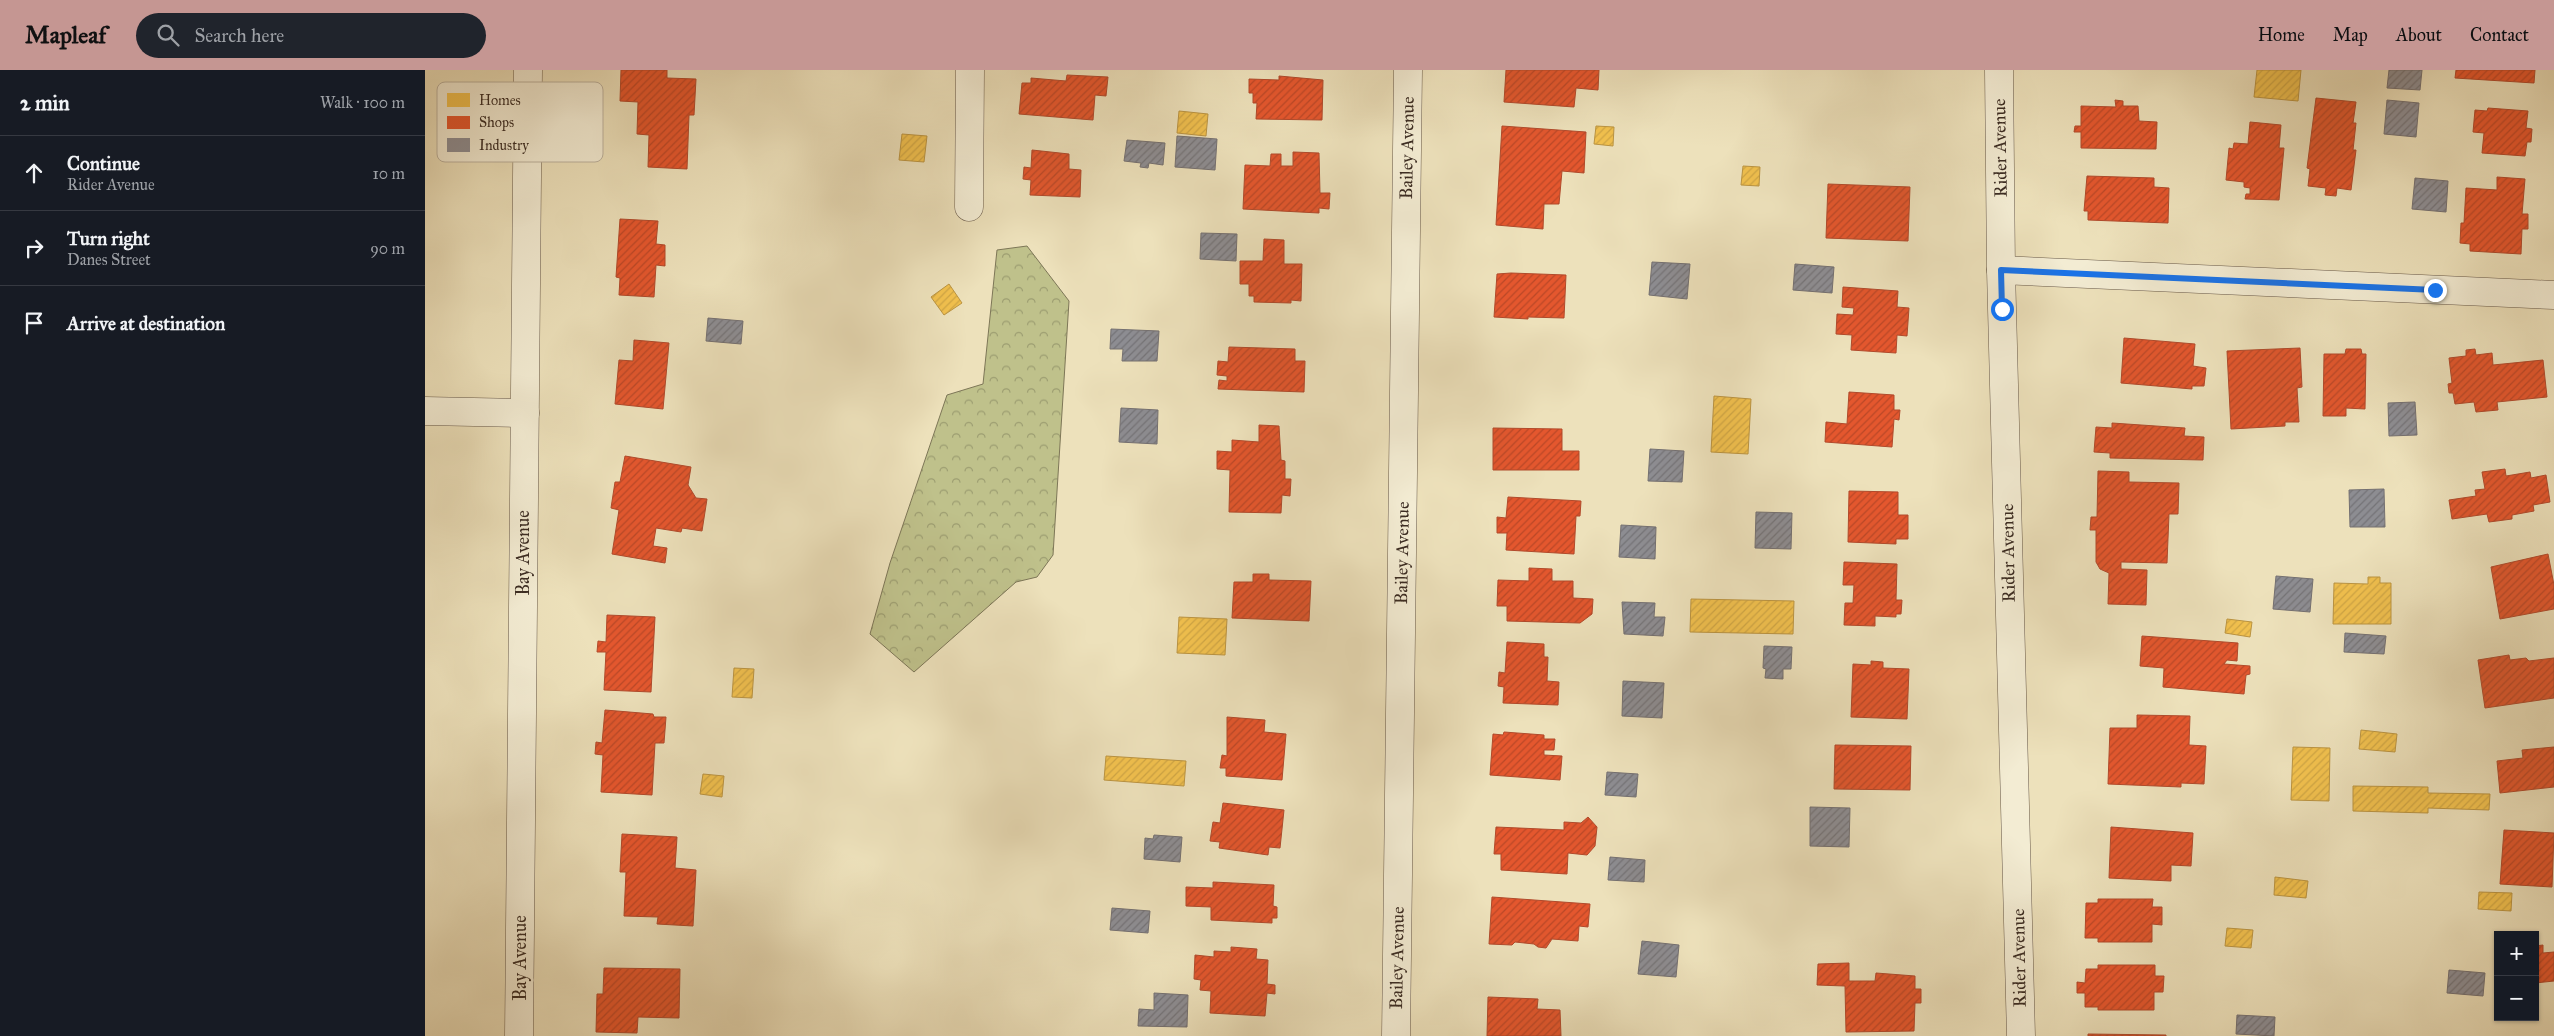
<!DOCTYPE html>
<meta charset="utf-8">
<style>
body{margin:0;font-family:"IM FELL Great Primer",serif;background:#20242c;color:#f1f3f6}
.controls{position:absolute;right:15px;bottom:15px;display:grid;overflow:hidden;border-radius:0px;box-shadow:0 1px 4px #0004}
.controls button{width:45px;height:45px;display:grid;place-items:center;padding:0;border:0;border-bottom:1px solid #363941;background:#171b24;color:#f1f3f6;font:25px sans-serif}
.stop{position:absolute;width:15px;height:15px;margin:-11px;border:4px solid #1a73e8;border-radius:50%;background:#fff}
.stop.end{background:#1a73e8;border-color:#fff;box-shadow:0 1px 5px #0008}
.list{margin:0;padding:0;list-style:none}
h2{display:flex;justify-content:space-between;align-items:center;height:65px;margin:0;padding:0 20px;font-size:21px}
h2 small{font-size:16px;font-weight:400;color:#9ea1a6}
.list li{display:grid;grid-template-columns:32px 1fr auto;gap:15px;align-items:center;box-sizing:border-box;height:75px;padding:0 20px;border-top:1px solid #363941}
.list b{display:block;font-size:19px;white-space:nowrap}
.list p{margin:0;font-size:16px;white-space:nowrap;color:#9ea1a6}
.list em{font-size:16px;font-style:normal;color:#9ea1a6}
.icon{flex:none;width:28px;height:28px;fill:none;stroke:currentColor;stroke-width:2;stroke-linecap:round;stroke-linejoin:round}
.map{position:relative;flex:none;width:2129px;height:966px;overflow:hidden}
header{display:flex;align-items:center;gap:30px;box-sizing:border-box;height:70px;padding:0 25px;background:#c59692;color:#111}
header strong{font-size:24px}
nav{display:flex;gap:28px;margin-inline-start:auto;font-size:18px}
.search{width:350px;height:45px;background:#20242c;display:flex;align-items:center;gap:12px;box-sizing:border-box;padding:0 18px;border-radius:28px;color:#9ea1a6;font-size:19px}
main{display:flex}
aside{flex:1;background:#171b24}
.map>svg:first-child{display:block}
.forest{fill:url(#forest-crowns);stroke:#7d7657}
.homes{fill:url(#homes-hatch);stroke:#bb9441}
.shops{fill:url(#shops-hatch);stroke:#b14a2b}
.industry{fill:url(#industry-hatch);stroke:#747071}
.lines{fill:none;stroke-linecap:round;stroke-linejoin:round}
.minor-casing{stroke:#685949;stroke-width:29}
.minor{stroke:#f3ecd3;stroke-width:28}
.route{stroke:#1a73e8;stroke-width:6}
.labels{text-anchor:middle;stroke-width:5;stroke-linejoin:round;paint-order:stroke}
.street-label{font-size:18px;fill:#3b2c23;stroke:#f3ecd3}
.key{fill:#f3ecd3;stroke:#bcb29e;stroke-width:1}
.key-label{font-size:14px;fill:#3b2c23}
</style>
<header>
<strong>Mapleaf</strong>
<div class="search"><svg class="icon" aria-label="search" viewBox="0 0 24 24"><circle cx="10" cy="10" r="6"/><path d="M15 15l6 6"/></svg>Search here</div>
<nav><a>Home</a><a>Map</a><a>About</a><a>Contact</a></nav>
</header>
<main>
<aside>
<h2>2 min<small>Walk · 100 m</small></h2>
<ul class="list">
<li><svg class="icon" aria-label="ahead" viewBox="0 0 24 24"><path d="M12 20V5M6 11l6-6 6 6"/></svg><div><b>Continue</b><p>Rider Avenue</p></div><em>10 m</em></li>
<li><svg class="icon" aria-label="right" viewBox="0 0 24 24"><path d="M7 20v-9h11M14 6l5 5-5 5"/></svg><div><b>Turn right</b><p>Danes Street</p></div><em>90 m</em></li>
<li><svg class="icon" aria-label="arrive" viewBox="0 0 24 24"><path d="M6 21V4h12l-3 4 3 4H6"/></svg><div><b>Arrive at destination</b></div></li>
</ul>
</aside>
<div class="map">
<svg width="2129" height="966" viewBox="0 0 2129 966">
<defs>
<pattern id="forest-crowns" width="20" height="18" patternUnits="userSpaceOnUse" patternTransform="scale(1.25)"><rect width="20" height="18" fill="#bfc18b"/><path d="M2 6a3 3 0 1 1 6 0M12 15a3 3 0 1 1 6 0" fill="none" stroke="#9c9d71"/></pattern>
<pattern id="homes-hatch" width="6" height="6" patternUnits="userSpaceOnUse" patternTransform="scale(1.25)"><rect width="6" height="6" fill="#f2c14e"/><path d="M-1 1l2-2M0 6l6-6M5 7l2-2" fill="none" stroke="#d0a644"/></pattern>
<pattern id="shops-hatch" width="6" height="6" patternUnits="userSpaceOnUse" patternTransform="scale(1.25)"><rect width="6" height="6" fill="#e4572e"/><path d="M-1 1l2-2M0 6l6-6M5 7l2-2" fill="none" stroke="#ba4827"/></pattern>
<pattern id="industry-hatch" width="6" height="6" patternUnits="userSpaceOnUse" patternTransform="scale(1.25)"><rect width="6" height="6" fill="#8d8d92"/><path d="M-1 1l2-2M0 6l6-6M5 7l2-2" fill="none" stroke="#747377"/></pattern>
</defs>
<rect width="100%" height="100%" fill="#ede1bb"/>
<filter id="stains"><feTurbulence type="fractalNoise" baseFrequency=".004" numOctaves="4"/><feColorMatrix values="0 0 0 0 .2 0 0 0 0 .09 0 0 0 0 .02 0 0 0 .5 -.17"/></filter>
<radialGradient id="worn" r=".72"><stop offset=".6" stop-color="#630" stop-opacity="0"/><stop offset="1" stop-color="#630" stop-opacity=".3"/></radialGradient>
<!-- forest -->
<path class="forest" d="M602 176 644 231 628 485 612 507 591 512 489 602 445 564 465 493 522 325 558 314 572 180Z"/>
<!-- homes -->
<g class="homes">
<path d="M1832 0H1876L1873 31 1829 27Z"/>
<path d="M754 41 783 44 781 66 752 63Z"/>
<path d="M1171 56 1189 57 1188 76 1169 74Z"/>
<path d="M477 64 502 66 499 92 474 90Z"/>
<path d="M1318 96 1335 97 1334 116 1316 115Z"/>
<path d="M524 214 537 233 519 245 506 227Z"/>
<path d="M1289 326 1326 329 1323 384 1286 382Z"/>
<path d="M1943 507H1955V513H1966V554H1908L1909 513 1943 514Z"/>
<path d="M1266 529 1369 531 1368 564 1265 562Z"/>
<path d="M754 547 802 549 800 585 752 583Z"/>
<path d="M1802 549 1827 552 1825 567 1800 563Z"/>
<path d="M309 598 329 599 327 628 307 627Z"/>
<path d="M1936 660 1972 664 1970 682 1934 679Z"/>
<path d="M1868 677 1905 678 1904 731 1866 730Z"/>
<path d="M681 686 761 691 759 716 679 710Z"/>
<path d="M278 704 299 706 297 727 275 724Z"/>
<path d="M1928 716 2003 717V723L2065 724 2064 740 2003 738V743L1928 741Z"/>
<path d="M1850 807 1883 811 1881 828 1849 825Z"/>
<path d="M2054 822 2087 823 2086 841 2053 839Z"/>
<path d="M1802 858 1828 860 1826 878 1800 876Z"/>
</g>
<!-- shops -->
<g class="shops">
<path d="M196 0H242V8L271 9 269 45H264L262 99 223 97 224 65 212 64 213 32 195 31Z"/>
<path d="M1081 0H1174L1173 20 1151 18 1149 37 1079 32Z"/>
<path d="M2031 0H2110L2109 13 2030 8Z"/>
<path d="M642 5 683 7 681 26 670 25 668 50 594 44 597 13H606V8L641 11Z"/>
<path d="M854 6 898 10 897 50 831 49 832 33H828V23H824V9L854 10Z"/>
<path d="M1891 28 1931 32 1928 53H1931L1928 80H1931L1926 120 1912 118 1911 126 1900 125 1901 118 1883 116 1885 99 1882 98Z"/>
<path d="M1690 30 1698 31V36H1713L1714 51 1732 52 1731 79 1656 78V62H1649L1650 56H1656V36L1691 37Z"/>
<path d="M2063 38 2103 41 2101 58 2107 59 2106 72H2102L2100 86 2057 83 2059 63 2048 62 2050 40 2062 41Z"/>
<path d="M1825 52 1856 55 1854 78H1859L1854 130 1820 129 1821 124H1825V118L1819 117V112L1801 110 1804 78 1808 79 1809 73 1823 74Z"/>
<path d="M1077 56 1161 62 1159 103 1137 101 1134 134H1119L1118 159 1071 155Z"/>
<path d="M607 80 644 84V99L656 100 655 127 605 125 606 110 598 109 599 97 606 98Z"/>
<path d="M868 82 894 83 895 123H905L904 139 894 138V143L818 139 820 95 845 96 846 84H856V96H868Z"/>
<path d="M1662 106 1729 108V117L1744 118 1743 153 1663 150V141H1659Z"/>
<path d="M2072 107 2100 109 2097 144H2103V159H2097L2096 184 2045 181V174L2035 173 2036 153H2039L2041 118 2072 120Z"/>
<path d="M1403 114 1485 117 1483 171 1401 168Z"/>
<path d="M195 149 233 151 231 174 240 175V196L231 195 229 227 194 225 195 208 191 207Z"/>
<path d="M839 169 859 170V194H877L876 231 866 230V233L829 232V226H824V214H815V191H838Z"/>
<path d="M1086 203 1141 205 1139 248 1103 247V249L1069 247 1072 204Z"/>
<path d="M1418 217 1473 221 1472 237 1484 238 1482 266 1472 265 1471 283 1426 280 1427 265 1411 264 1412 244 1428 245 1429 238 1417 237Z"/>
<path d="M1699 268 1770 274 1768 296 1781 298 1779 316H1767V319L1696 313Z"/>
<path d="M209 270 244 273 238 339 190 334 194 290 208 291Z"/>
<path d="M804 277 870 279V291H880L879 322 793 319 794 310 802 311V306L792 305 793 291 803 292Z"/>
<path d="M1875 278 1877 317 1872 318 1874 352H1860V356L1806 359 1802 281Z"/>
<path d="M1921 279H1936L1937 284H1941L1940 339 1921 338V346H1898L1899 284H1920Z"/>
<path d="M2050 279 2051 285 2067 283 2068 295 2118 290 2122 327 2072 332 2073 340 2051 342 2049 332 2030 334 2028 323H2024L2023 314 2027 313 2024 288 2041 286V280Z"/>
<path d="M1424 322 1469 325V340H1475L1474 350 1469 349 1467 377 1400 372 1401 352 1422 354Z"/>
<path d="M1687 353 1760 358 1759 366 1779 367 1778 390 1685 388V383L1669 382 1671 357 1687 358Z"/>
<path d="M834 355 854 356 856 390 860 391V409H866L865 426 857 425 856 443 804 442 805 400 792 399V381L807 382V370L834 372Z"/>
<path d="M1068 358 1137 359V381H1154V400H1068Z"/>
<path d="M200 386 266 397 263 415 271 428 282 429 277 461 257 458 256 462 231 458 228 476 242 478 240 493 187 484 194 440 186 438 190 412H195Z"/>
<path d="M2080 399 2081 406 2105 402 2106 408 2121 405 2125 432 2108 435 2109 441 2087 445V449L2064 452 2062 444 2027 449 2024 430 2051 426 2050 420 2060 419 2057 402Z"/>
<path d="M1673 401 1704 402V412L1754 413 1753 444H1744L1742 493 1696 492V499L1722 500 1721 535 1683 534 1684 503 1675 499 1671 492V460H1665L1666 447H1672Z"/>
<path d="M1424 421 1473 422V445H1483V469H1471V474L1423 472Z"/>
<path d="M1083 427 1156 431 1155 446H1151L1149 484 1081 480 1082 463H1072V447L1081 448Z"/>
<path d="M2123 484 2129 515V539L2075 549 2066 497Z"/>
<path d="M1419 492 1472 494 1471 530H1477L1476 544H1471V547L1450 546V556L1419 555 1420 533H1428L1429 515H1418Z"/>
<path d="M1104 498 1127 499V511H1148V528L1168 529 1167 544 1155 553 1082 551V536H1072L1073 510 1104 511Z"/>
<path d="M828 504H844V510L886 511 884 551 807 548 809 512H828Z"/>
<path d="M182 545 230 547 226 622 179 620 181 582H172L173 571 181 572Z"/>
<path d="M1717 566 1813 573 1812 591 1802 590 1799 594 1825 596V604L1821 605 1819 624 1738 617 1739 598 1715 596Z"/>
<path d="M1082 572 1119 574V587H1123L1122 611 1134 612 1133 635 1078 633 1079 617 1073 616 1074 602 1080 603Z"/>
<path d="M2084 585 2085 590 2101 588 2104 591 2129 588V628L2060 638 2053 590Z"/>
<path d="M1446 591 1458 592V598L1484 599 1482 649 1426 647 1428 594 1446 595Z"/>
<path d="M180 640 228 644 229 647H241L239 673H230L227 725 176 722 178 685 170 684 171 672 177 673Z"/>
<path d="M1712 645 1765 646 1764 675 1781 676 1779 714 1756 713V717L1683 714 1685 658H1712Z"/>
<path d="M802 647 840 650 839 662 861 664 857 710 801 706V698H795L797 685 802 686Z"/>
<path d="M1079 662 1119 665V669H1130L1129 680H1119V685L1137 686 1135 710 1065 705 1068 664 1078 665Z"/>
<path d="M1410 675 1486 676 1485 720 1409 719Z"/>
<path d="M2129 677V717L2075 723 2072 691 2098 688 2097 680Z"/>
<path d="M798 733 859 740 855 778 844 777 843 785 794 778 795 772 785 771 788 752 795 753Z"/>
<path d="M1163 747 1172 757 1170 776 1162 785 1143 783 1142 804 1076 800V784H1069L1071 757 1139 760V752L1156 753Z"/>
<path d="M1686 757 1768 763 1766 796 1746 795V811L1684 808Z"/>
<path d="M2079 760 2129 763 2127 817 2075 814Z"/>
<path d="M197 764 252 767 250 798 271 800 268 856 232 854 233 847 199 846 201 802H195Z"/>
<path d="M788 812 849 815 848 836 852 837V848H847V853L786 850V837L761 836V817L788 818Z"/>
<path d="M1067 827 1165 834 1163 857 1154 856 1153 871 1127 869 1121 878 1113 877 1109 874 1090 872 1087 875 1064 874Z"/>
<path d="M1673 829H1728L1727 837H1737V855L1727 854V872H1673V868H1660L1661 833H1673Z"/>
<path d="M2118 875V883L2129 882V911L2110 913V876Z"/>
<path d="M806 877 832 879 831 889 843 890 842 914 850 915V924L842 923 840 946 785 943 786 921 775 920 776 910 769 909 770 885 789 887V881L806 882Z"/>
<path d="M1424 893V911H1450L1451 903 1490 906V919H1496V933H1490L1489 961 1421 962 1420 916 1392 915 1393 894Z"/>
<path d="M1673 895H1730V906H1739L1738 922H1729V940H1673V937H1660V923H1652V912L1660 913 1661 899H1673Z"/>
<path d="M179 898 255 899 254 948 213 947 212 963 171 962 172 924H178Z"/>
<path d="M1063 927 1113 929 1112 939 1135 940 1136 966H1062Z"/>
<path d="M1663 964 1741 965V966H1663Z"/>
</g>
<!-- industry -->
<g class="industry">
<path d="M1964 0H1997L1995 20 1962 18Z"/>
<path d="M1962 30 1994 33 1991 67 1959 64Z"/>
<path d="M752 66 792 69 790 100 750 97Z"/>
<path d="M702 70 740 73 738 95 724 93 723 98 715 97 716 93 699 91Z"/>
<path d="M1990 108 2023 111 2021 142 1987 139Z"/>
<path d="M776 163 812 164 811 191 775 189Z"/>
<path d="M1227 192 1265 194 1262 229 1224 225Z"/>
<path d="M1370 194 1409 197 1407 223 1368 220Z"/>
<path d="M283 248 318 251 316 274 281 271Z"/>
<path d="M686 259 734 261 732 291H697L698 279H685Z"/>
<path d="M1990 332 1992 365 1964 366 1963 333Z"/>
<path d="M696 338 733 340 732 374 694 372Z"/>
<path d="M1225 379 1259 381 1257 412 1223 411Z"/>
<path d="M1959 419 1960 457H1925L1924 420Z"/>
<path d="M1331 442 1367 443 1366 479 1330 478Z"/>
<path d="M1196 455 1231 457 1230 489 1194 487Z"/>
<path d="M1851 506 1888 509 1885 542 1848 539Z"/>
<path d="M1197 532 1230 533 1229 547H1240L1238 566 1199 564Z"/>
<path d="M1920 563 1961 566 1959 584 1919 582Z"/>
<path d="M1339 576 1367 577 1366 599H1358V609L1340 608 1341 599 1338 598Z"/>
<path d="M1198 611 1239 613 1237 648 1197 646Z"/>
<path d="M1182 702 1213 704 1211 727 1180 725Z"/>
<path d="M1385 737 1425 738 1424 777 1385 776Z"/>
<path d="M729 765 757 767 755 792 719 789 720 768 728 769Z"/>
<path d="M1185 787 1220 790 1219 812 1183 810Z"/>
<path d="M687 838 725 841 723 863 685 860Z"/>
<path d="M1217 871 1254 875 1251 907 1213 904Z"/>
<path d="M2024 900 2060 903 2058 926 2022 923Z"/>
<path d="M729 923 763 925 762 957 713 956 714 939 729 940Z"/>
<path d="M1812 945 1850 947 1849 966 1811 964Z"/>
</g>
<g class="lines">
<!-- minor casing -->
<g class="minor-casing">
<g id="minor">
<path d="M1574 0 1576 200 1596 966"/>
<path d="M544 137 545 0"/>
<path d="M1576 200 2129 225"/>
<path d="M0 341 100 343"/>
<path d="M94 966 103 0"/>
<path d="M971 966 983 0"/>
</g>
</g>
<!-- minor -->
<use href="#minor" class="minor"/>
</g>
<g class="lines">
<!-- route -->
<path class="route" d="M1577 239 1576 200 2010 220"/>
</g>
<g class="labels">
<!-- street labels -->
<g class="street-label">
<text transform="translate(982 78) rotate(-89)" y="6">Bailey Avenue</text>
<text transform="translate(1575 78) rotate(-91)" y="6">Rider Avenue</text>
<text transform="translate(98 483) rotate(-90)" y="6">Bay Avenue</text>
<text transform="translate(977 483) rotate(-89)" y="6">Bailey Avenue</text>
<text transform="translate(1583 483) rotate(-91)" y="6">Rider Avenue</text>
<text transform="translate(95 888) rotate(-90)" y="6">Bay Avenue</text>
<text transform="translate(972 888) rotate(-89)" y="6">Bailey Avenue</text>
<text transform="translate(1594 888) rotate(-91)" y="6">Rider Avenue</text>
</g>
</g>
<!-- legend -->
<rect x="12" y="12" width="166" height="80" rx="8" class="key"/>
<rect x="22" y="23" width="23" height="14" fill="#f2c14e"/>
<rect x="22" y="46" width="23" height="13" fill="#e4572e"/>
<rect x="22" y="68" width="23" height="14" fill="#8d8d92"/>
<g class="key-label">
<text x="54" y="35">Homes</text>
<text x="54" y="57">Shops</text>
<text x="54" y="80">Industry</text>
</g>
<rect width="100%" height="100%" filter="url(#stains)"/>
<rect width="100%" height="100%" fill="url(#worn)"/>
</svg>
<div class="controls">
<button>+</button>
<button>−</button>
</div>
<div class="stop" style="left:1577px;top:239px"></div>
<div class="stop end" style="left:2010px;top:220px"></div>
</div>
</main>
